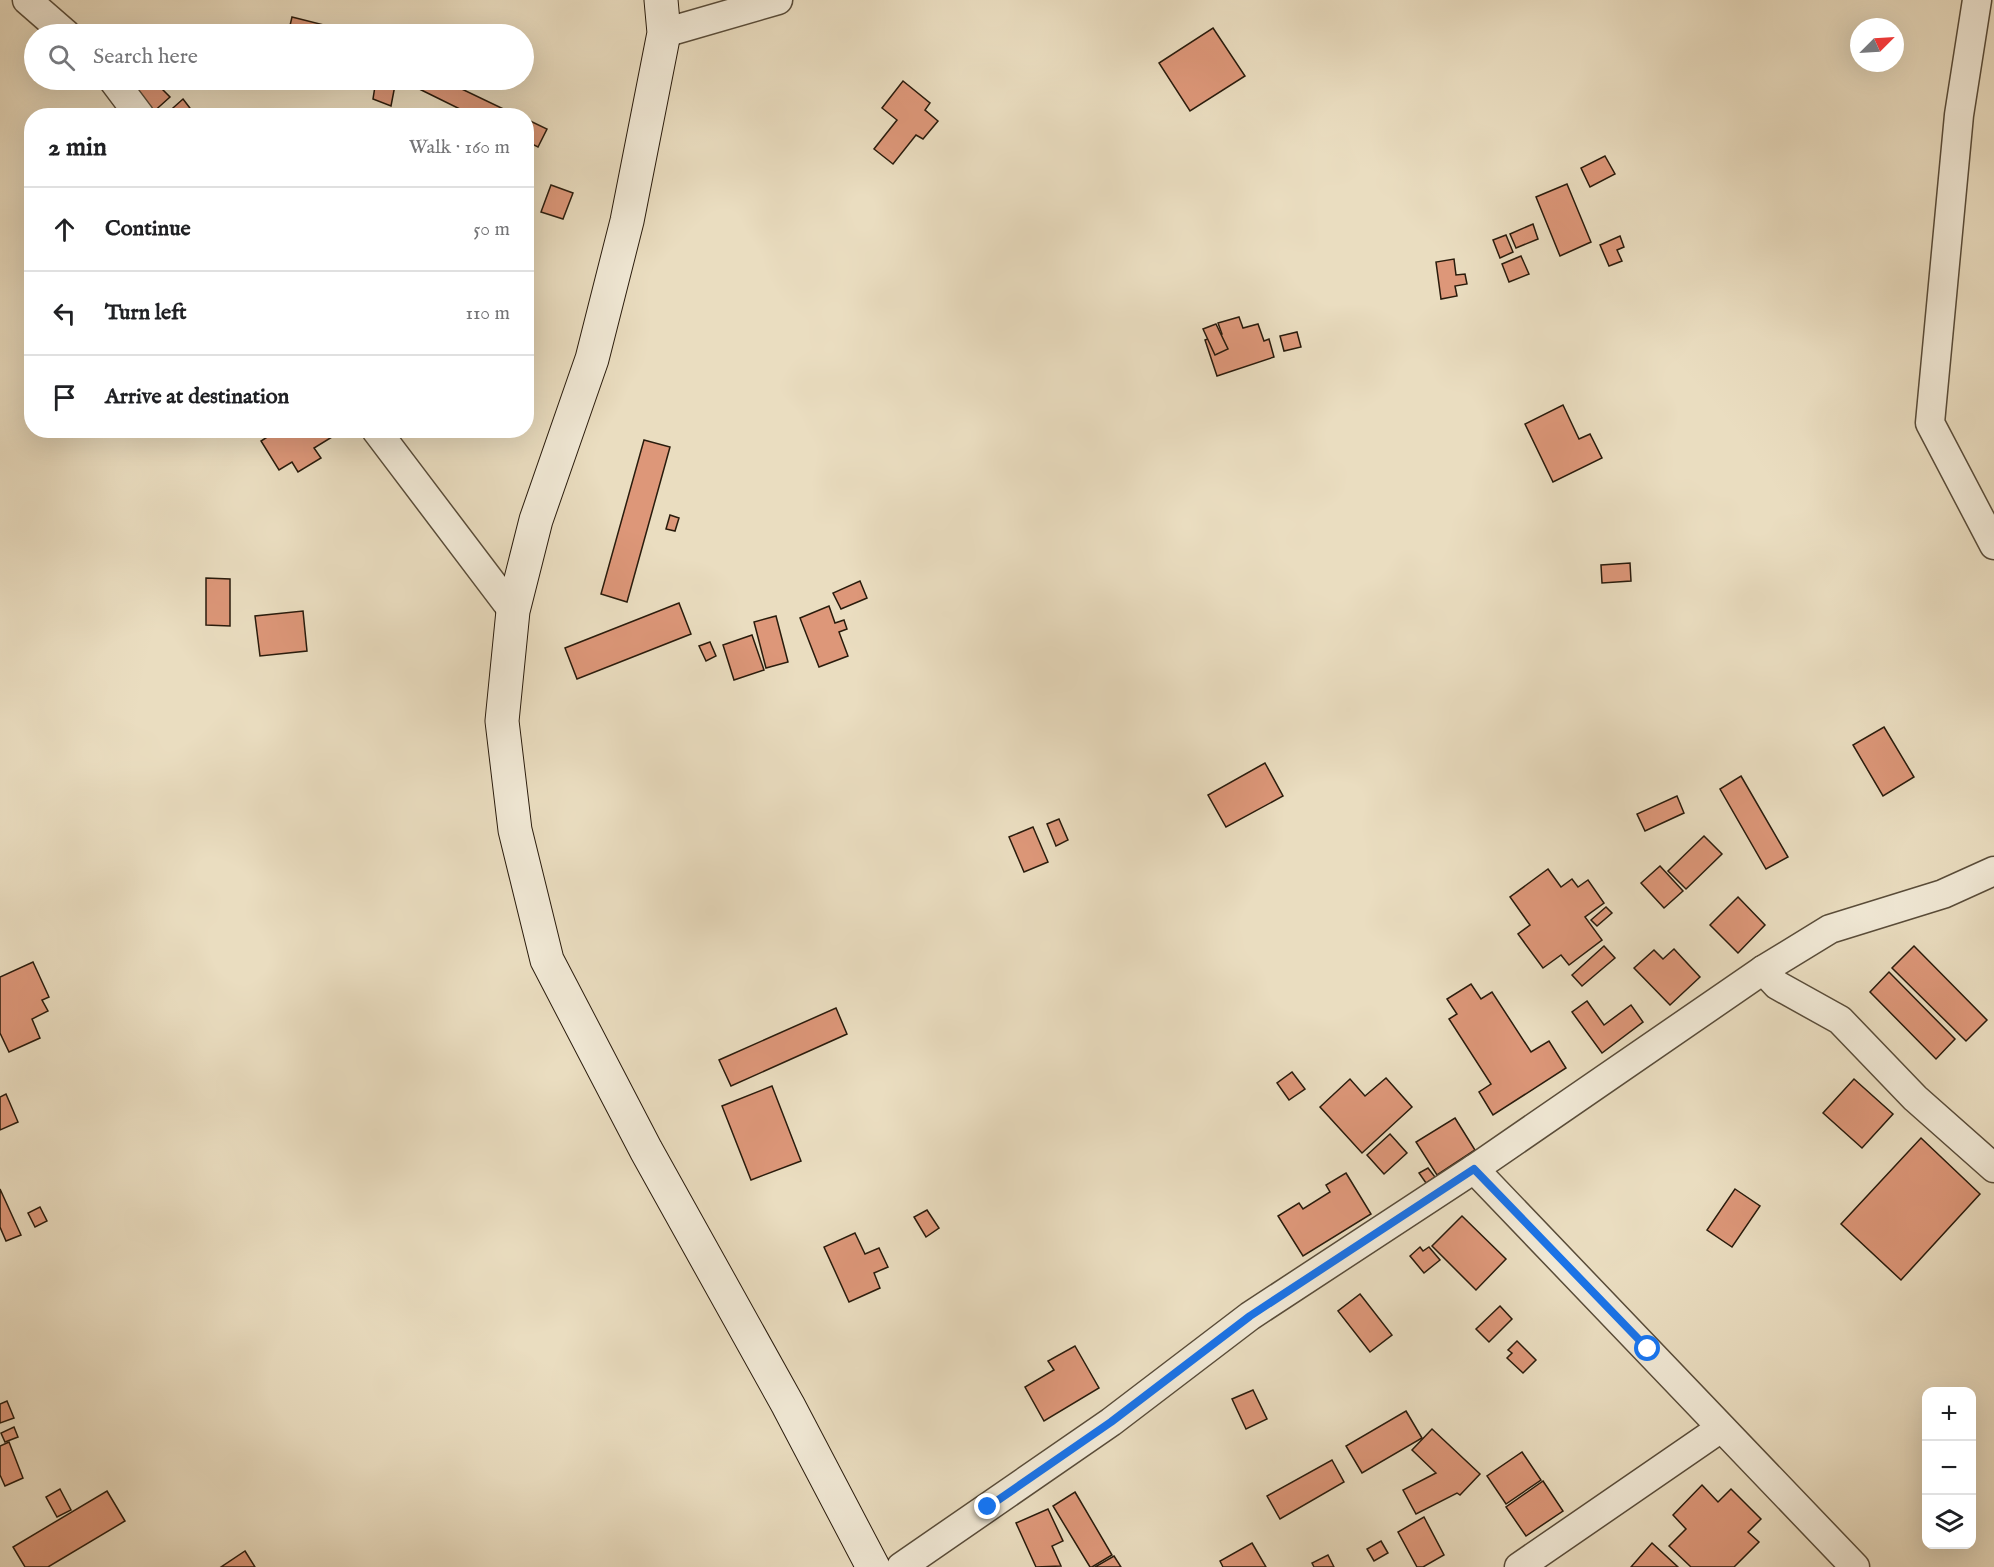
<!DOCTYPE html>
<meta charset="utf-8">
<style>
body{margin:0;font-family:"IM FELL English",serif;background:#f6f6f6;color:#202124}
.controls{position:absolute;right:18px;bottom:18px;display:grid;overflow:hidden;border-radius:12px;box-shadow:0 6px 24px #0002}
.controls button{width:54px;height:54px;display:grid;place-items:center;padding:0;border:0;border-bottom:2px solid #e0e0e0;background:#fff;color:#202124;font:30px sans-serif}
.compass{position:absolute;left:1850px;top:18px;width:54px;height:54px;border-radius:50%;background:#fff;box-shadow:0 6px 24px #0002;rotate:66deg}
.stop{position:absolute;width:18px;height:18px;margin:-14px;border:4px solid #1a73e8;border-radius:50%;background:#fff}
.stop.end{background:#1a73e8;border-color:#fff;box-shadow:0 2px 6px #0008}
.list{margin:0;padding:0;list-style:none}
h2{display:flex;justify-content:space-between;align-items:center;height:78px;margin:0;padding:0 24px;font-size:26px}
h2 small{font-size:20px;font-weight:400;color:#757577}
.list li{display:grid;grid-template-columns:39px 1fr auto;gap:18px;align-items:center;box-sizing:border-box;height:84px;padding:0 24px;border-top:2px solid #e0e0e0}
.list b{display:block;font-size:22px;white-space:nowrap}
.list em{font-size:20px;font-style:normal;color:#757577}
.icon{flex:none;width:33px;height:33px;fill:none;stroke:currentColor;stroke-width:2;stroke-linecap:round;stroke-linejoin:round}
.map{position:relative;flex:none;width:1994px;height:1567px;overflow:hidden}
.search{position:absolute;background:#fff;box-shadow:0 6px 24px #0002;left:24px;top:24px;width:510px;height:66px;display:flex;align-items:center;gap:15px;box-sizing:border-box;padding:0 21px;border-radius:33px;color:#757577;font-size:22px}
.panel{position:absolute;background:#fff;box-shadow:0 6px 24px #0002;left:24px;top:108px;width:510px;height:330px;border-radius:24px}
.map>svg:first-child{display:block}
.building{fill:#dd9779;stroke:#291b0c;stroke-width:1.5}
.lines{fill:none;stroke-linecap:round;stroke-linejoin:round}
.street-casing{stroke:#594c39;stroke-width:31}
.secondary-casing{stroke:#291b0c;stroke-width:35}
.street{stroke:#f1e9d6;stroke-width:28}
.secondary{stroke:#f1e9d6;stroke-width:33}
.route{stroke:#1a73e8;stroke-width:8}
</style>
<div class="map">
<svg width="1994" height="1567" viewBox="0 0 1994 1567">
<rect width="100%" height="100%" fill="#eaddc0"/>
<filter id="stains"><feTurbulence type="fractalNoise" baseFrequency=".00333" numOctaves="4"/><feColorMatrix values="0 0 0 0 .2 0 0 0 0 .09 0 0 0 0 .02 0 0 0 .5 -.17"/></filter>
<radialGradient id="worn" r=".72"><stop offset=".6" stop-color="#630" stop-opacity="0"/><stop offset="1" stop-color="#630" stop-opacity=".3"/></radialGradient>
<!-- building -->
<g class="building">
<path d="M292 17 324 25 322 34H288Z"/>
<path d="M1213 28 1245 76 1190 111 1159 63Z"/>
<path d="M124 80H153L170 97 150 115Z"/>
<path d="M376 80H396L391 106 373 99Z"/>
<path d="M401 80H443L518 116H474Z"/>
<path d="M903 81 930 103 925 110 938 121 923 139 916 135 893 164 874 149 897 120 882 108Z"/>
<path d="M183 99 196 116H164Z"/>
<path d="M526 119 547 129 538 147 526 141Z"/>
<path d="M1605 156 1615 174 1590 187 1581 168Z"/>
<path d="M1567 184 1591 242 1560 256 1536 197Z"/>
<path d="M551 185 573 193 563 219 541 212Z"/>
<path d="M1533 224 1538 239 1516 248 1510 234Z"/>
<path d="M1506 235 1513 252 1500 258 1493 240Z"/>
<path d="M1620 236 1624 247 1617 250 1622 261 1609 266 1600 245Z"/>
<path d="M1521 256 1529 274 1509 282 1502 264Z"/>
<path d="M1454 259 1456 275 1465 274 1467 284 1455 286 1457 296 1441 299 1436 262Z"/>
<path d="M1239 317 1243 328 1258 324 1264 341 1269 339 1274 357 1217 376 1205 340 1222 334 1218 323Z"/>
<path d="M1216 324 1228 349 1215 355 1203 329Z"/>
<path d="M1297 332 1301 347 1284 351 1280 336Z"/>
<path d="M1563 405 1579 439 1590 434 1602 458 1553 482 1525 424Z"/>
<path d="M278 430H335L337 434 314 448 321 458 298 472 292 462 279 470 261 441Z"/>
<path d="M644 440 670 447 627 602 601 594Z"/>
<path d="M670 515 679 518 675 531 666 529Z"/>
<path d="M1630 563 1631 581 1602 583 1601 565Z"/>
<path d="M206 578 230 579V626L206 625Z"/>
<path d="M860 581 867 598 841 609 833 593Z"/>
<path d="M679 603 691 634 577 679 565 648Z"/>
<path d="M829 606 835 623 844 620 847 629 839 632 848 656 819 667 800 618Z"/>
<path d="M303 611 307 651 260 656 255 616Z"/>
<path d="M776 616 788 662 766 668 754 622Z"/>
<path d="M752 635 764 670 734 680 723 645Z"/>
<path d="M710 642 716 656 706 661 699 646Z"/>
<path d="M1884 727 1914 777 1883 796 1853 745Z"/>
<path d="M1265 763 1283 796 1226 827 1208 795Z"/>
<path d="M1741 776 1788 857 1766 869 1720 789Z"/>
<path d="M1677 796 1684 813 1645 831 1637 814Z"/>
<path d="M1059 819 1068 840 1056 846 1047 824Z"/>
<path d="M1033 827 1048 862 1024 872 1009 837Z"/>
<path d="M1704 836 1722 854 1686 889 1668 871Z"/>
<path d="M1660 866 1683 891 1664 908 1641 883Z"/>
<path d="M1548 869 1561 887 1572 879 1578 887 1588 880 1604 903 1585 917 1602 940 1569 965 1561 955 1543 968 1518 934 1530 925 1510 897Z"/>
<path d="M1738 897 1765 925 1738 953 1710 925Z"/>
<path d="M1606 907 1612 913 1597 926 1591 920Z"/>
<path d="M1604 946 1615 958 1582 986 1572 975Z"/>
<path d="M1914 946 1987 1020 1966 1041 1892 968Z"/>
<path d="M1674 949 1700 977 1670 1005 1634 968 1654 950 1663 959Z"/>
<path d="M33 962 49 997 42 1000 48 1011 32 1019 40 1038 9 1052 0 1033V977Z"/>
<path d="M1889 972 1955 1039 1936 1059 1870 992Z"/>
<path d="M1471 984 1481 999 1492 992 1531 1052 1549 1041 1566 1068 1493 1115 1479 1092 1491 1084 1449 1019 1457 1014 1447 999Z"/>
<path d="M1587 1001 1604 1025 1631 1005 1643 1022 1602 1053 1572 1012Z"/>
<path d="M836 1008 847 1034 731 1086 719 1060Z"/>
<path d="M1292 1072 1305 1089 1289 1100 1277 1083Z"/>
<path d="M1386 1078 1412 1107 1362 1153 1320 1107 1350 1079 1365 1096Z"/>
<path d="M1854 1079 1893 1114 1862 1148 1823 1113Z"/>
<path d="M772 1086 801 1161 751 1180 722 1106Z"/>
<path d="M6 1094 18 1122 0 1130V1097Z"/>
<path d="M1455 1118 1475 1150 1437 1175 1416 1142Z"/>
<path d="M1390 1134 1407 1153 1384 1174 1367 1155Z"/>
<path d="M1921 1138 1980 1194 1901 1280 1841 1224Z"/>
<path d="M1428 1168 1435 1177 1426 1183 1419 1173Z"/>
<path d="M1346 1173 1371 1214 1303 1256 1278 1216 1299 1203 1303 1209 1330 1192 1326 1185Z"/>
<path d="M0 1189 21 1235 6 1241 0 1227Z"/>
<path d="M1735 1189 1760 1206 1732 1247 1707 1230Z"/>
<path d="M40 1207 47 1221 35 1227 28 1213Z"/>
<path d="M927 1210 939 1228 926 1237 914 1217Z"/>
<path d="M1462 1216 1506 1259 1476 1290 1432 1246Z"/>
<path d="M855 1233 865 1254 879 1248 888 1267 874 1273 880 1288 849 1302 824 1247Z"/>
<path d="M1420 1247 1423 1251 1429 1247 1440 1260 1424 1273 1410 1256Z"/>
<path d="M1360 1294 1392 1335 1370 1352 1338 1311Z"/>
<path d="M1500 1306 1512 1319 1489 1342 1476 1329Z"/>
<path d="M1517 1341 1536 1360 1523 1373 1507 1358 1512 1353 1508 1350Z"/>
<path d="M1075 1346 1099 1388 1044 1421 1025 1387 1054 1370 1048 1361Z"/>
<path d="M1253 1390 1267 1419 1246 1429 1232 1399Z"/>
<path d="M7 1401 14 1418 0 1423V1404Z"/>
<path d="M1406 1411 1422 1438 1362 1473 1346 1446Z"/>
<path d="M14 1427 18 1437 5 1442 1 1433Z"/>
<path d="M1432 1429 1480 1474 1460 1495 1457 1493 1416 1514 1403 1490 1436 1473 1412 1450Z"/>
<path d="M9 1442 23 1478 5 1486 0 1475V1446Z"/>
<path d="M1522 1452 1541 1480 1506 1504 1487 1476Z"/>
<path d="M1332 1460 1344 1482 1280 1519 1267 1496Z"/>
<path d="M1543 1481 1563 1511 1526 1536 1506 1507Z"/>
<path d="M1702 1485 1718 1502 1731 1489 1761 1519 1748 1532 1759 1542 1734 1567H1691L1669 1546 1686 1529 1673 1515Z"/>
<path d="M60 1489 71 1510 57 1517 46 1497Z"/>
<path d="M107 1491 125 1521 48 1567H25L13 1547Z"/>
<path d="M1075 1492 1112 1555 1092 1567H1090L1053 1506Z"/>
<path d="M1048 1509 1063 1541 1052 1546 1061 1566 1036 1567 1016 1523Z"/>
<path d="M1424 1517 1444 1555 1423 1567H1417L1398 1532Z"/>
<path d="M1381 1541 1388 1553 1374 1561 1367 1549Z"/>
<path d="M1252 1543 1266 1567H1223L1220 1561Z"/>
<path d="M1652 1543 1678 1567H1631Z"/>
<path d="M245 1551 255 1567H221Z"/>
<path d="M1328 1555 1334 1567H1314L1312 1563Z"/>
<path d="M1114 1556 1121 1567H1095Z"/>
</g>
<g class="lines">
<!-- street casing -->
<g class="street-casing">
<g id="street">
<path d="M27 0 66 34"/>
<path d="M1977 0 1959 115 1930 423 1994 545"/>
<path d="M664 33 778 0"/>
<path d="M113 80 140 116"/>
<path d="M376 430 513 611"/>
<path d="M1763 970 1777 985 1840 1020 1915 1098 1994 1168"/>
<path d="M1474 1169 1855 1567"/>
<path d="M901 1567 1111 1422 1250 1316 1474 1169 1763 970 1830 929 1943 894 1994 871"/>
<path d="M1519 1567 1721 1428"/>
</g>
</g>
<!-- secondary casing -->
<g class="secondary-casing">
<path id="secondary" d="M661 0 664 33 627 221 592 359 536 520 513 611 502 721 515 830 547 960 646 1150 788 1405 873 1567"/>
</g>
<!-- street -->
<use href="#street" class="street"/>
<!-- secondary -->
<use href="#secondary" class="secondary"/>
</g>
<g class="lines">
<!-- route -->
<path class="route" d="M988 1507 1111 1422 1250 1316 1474 1169 1648 1349"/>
</g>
<rect width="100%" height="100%" filter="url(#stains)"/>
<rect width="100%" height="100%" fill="url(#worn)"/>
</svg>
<div class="controls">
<button>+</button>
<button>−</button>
<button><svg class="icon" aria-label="layers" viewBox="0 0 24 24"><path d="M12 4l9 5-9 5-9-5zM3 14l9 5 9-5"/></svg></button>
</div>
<svg class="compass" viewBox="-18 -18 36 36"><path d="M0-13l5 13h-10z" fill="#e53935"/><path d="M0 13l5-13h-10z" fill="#757577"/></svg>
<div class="stop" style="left:1648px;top:1349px"></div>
<div class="stop end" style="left:988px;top:1507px"></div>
<div class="search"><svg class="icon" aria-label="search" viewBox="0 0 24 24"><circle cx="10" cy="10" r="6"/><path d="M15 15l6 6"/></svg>Search here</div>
<section class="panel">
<h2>2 min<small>Walk · 160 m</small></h2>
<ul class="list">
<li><svg class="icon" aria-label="ahead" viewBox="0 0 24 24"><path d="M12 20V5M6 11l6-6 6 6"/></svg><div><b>Continue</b></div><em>50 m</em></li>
<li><svg class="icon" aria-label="left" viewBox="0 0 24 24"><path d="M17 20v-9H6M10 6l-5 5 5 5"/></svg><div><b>Turn left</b></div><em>110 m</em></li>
<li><svg class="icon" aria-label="arrive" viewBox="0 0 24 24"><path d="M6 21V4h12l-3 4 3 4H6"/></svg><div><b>Arrive at destination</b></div></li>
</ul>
</section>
</div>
